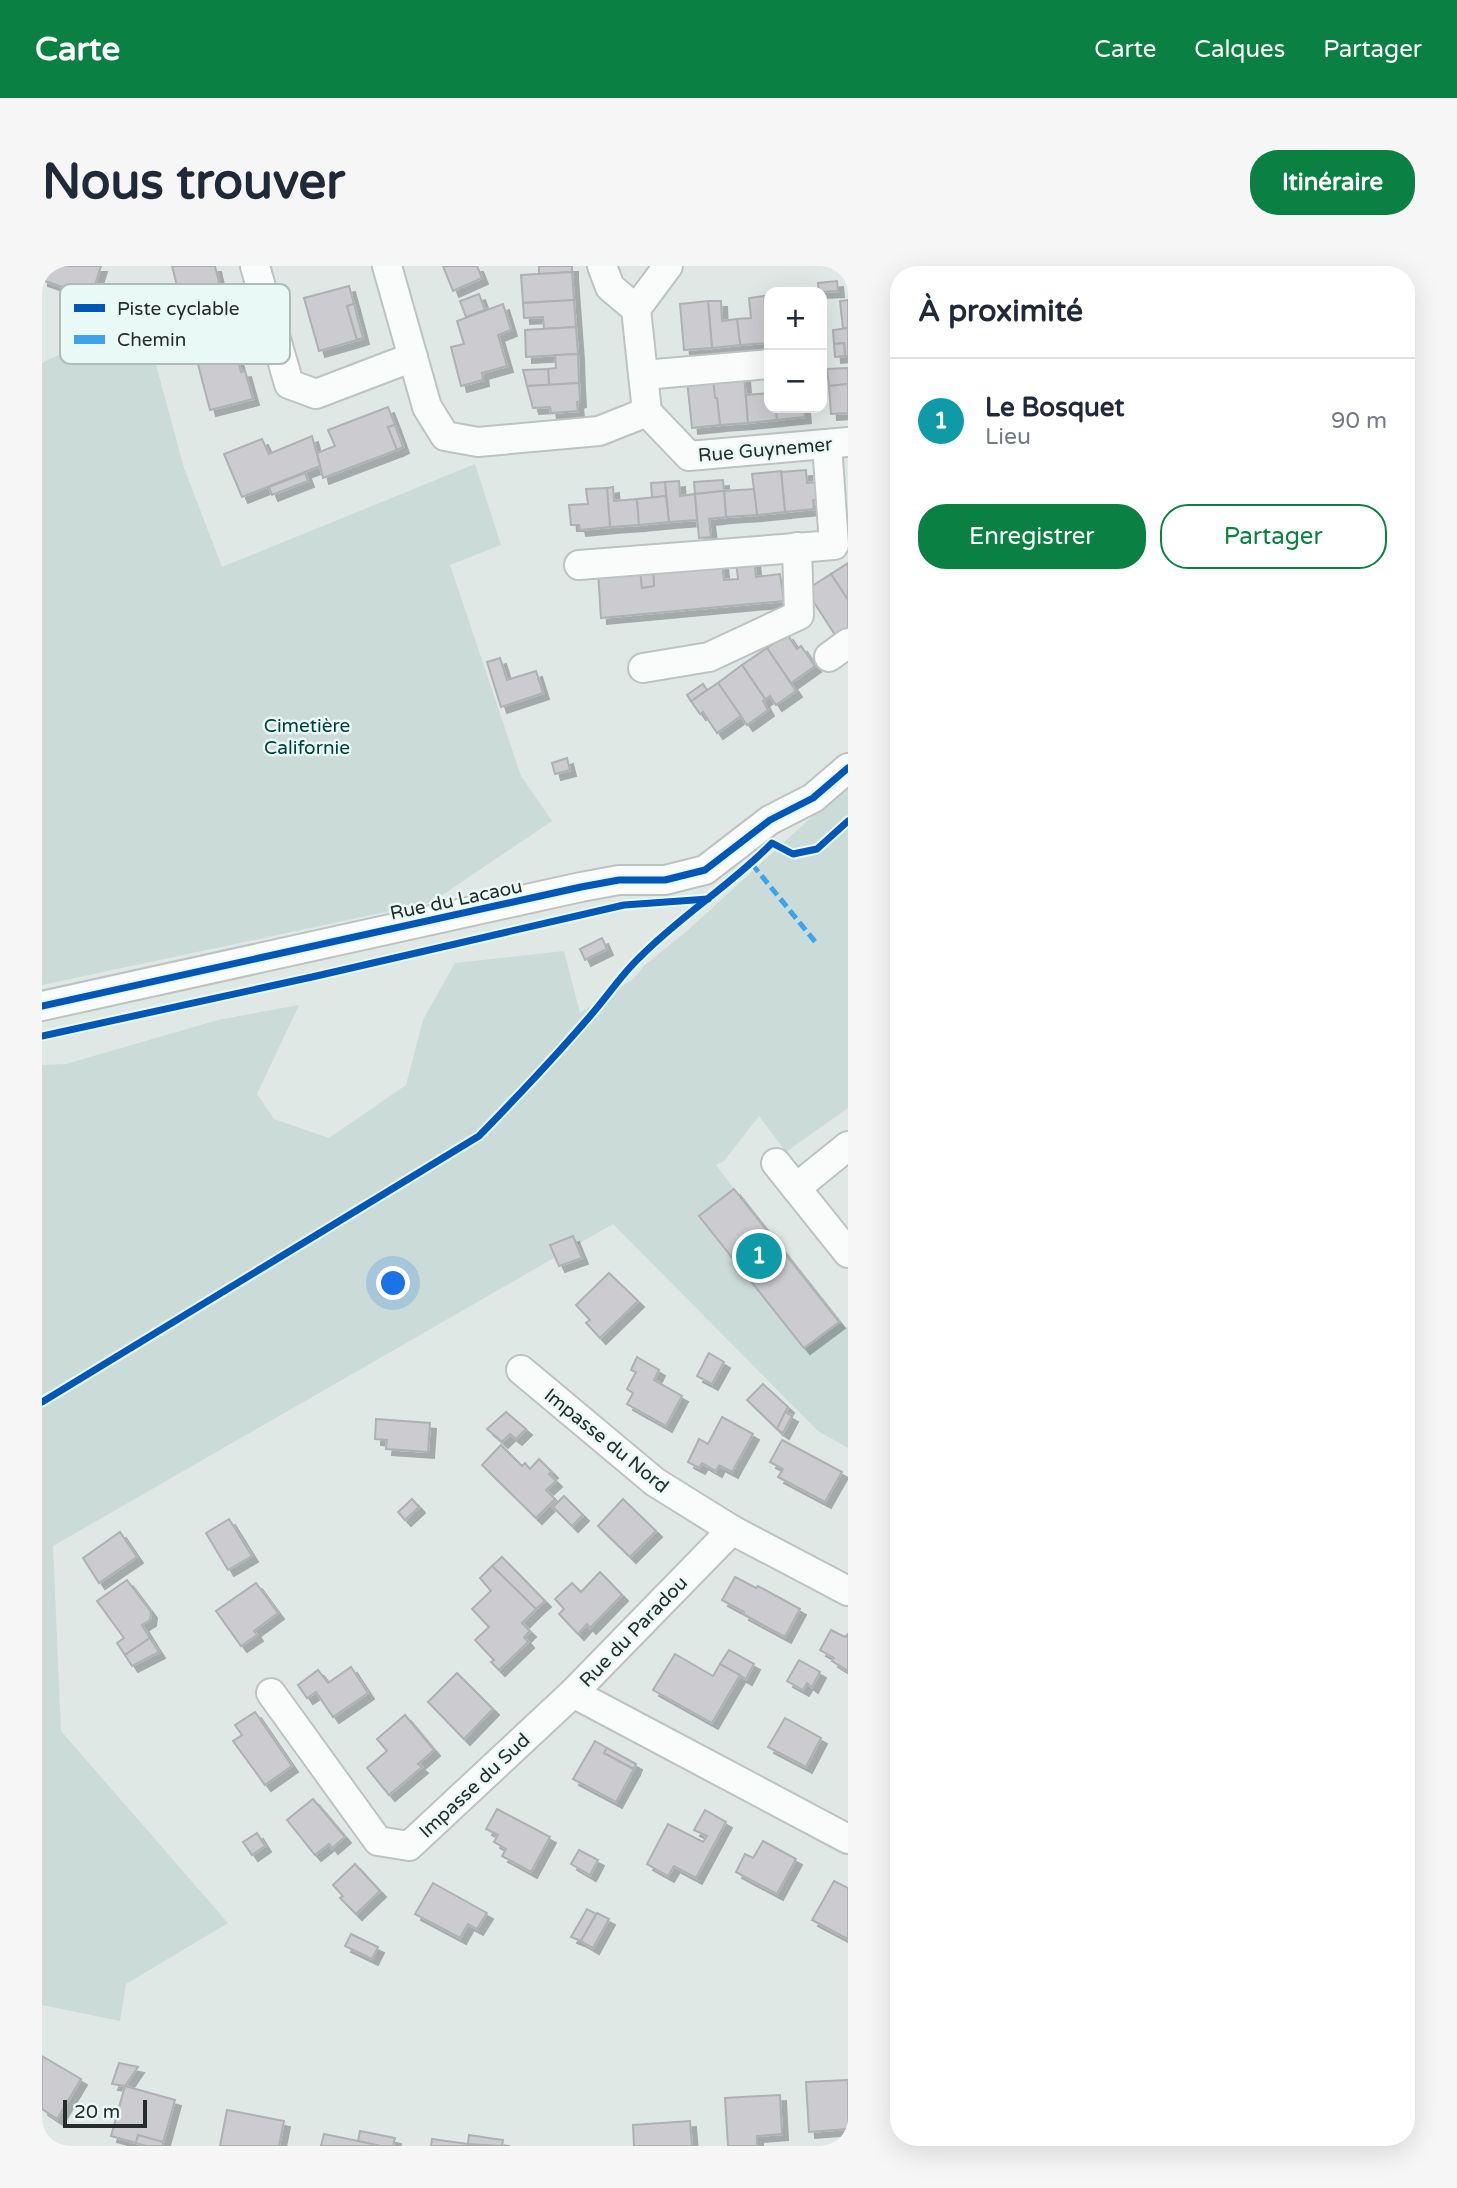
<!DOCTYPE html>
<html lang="fr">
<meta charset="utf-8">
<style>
body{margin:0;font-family:"Varela Round",sans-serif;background:#f6f6f7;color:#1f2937}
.controls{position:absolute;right:21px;top:21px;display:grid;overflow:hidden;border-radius:14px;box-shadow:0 7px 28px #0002}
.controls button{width:63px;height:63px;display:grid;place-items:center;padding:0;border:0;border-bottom:2px solid #e0e1e3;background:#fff;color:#1f2937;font:35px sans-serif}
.scale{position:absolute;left:21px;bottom:18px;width:84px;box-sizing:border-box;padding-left:7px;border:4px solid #262c2b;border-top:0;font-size:19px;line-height:24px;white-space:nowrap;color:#262c2b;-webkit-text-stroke:5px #e9f9f6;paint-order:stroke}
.you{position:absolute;left:352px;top:1018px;width:24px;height:24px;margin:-18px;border:5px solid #fff;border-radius:50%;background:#1a73e8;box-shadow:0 0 0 10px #1a73e833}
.badge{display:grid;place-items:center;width:46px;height:46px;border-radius:50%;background:#0b8043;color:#fff;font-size:23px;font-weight:700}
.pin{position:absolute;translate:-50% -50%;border:4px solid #fff;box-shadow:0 2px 7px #0006}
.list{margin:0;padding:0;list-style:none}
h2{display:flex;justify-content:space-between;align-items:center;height:91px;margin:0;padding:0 28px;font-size:30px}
h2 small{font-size:23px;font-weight:400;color:#747a83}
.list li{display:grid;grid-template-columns:46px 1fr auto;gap:21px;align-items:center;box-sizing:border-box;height:126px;padding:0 28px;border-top:2px solid #e0e1e3}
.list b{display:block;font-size:26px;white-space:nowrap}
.list p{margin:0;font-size:23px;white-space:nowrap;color:#747a83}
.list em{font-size:23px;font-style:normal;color:#747a83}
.actions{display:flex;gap:14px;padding:21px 28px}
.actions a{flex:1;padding:16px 0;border:2px solid #0b8043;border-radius:28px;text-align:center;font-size:24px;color:#0b8043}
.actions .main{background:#0b8043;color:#fff}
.map{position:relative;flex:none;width:806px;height:1880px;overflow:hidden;border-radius:28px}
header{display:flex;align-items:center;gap:42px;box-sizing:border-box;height:98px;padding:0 35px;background:#0b8043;color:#fff}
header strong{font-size:33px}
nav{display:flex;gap:38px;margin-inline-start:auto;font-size:24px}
.intro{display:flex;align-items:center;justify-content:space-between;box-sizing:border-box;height:168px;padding:0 42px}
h1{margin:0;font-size:49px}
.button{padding:18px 32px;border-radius:28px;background:#0b8043;color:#fff;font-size:24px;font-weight:700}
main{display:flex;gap:42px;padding:0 42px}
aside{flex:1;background:#fff;border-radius:28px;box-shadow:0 7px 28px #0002}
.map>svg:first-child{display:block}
.green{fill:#cadbd8}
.building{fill:#ccccd0;stroke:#aeb0b1;stroke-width:2;filter:url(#shadow)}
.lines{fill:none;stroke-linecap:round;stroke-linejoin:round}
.minor-casing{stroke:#bcc3c1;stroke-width:32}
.minor{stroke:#fafcfb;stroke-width:28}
.quiet{stroke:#3ea3eb;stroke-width:5;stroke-dasharray:10 5;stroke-linecap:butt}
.cycleway-casing{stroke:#e9f9f6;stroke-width:11}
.cycleway{stroke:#0057b8;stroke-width:7}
.labels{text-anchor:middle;stroke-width:5;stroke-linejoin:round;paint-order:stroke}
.street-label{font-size:19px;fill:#262c2b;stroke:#e9f9f6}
.park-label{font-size:19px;fill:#00403b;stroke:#e9f9f6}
.key{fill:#e9f9f6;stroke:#aebcb9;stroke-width:2}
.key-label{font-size:19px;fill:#262c2b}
</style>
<header>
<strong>Carte</strong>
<nav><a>Carte</a><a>Calques</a><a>Partager</a></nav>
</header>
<div class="intro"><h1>Nous trouver</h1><a class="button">Itinéraire</a></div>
<main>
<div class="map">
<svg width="806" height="1880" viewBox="0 0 806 1880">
<defs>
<filter id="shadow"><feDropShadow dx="6" dy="6" stdDeviation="0" flood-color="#0004"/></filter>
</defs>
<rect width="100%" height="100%" fill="#e0e8e6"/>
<!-- green -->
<g class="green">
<path d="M100 47 142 202 180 301 433 198 459 279 408 299 479 510 510 555 390 636 0 719V97Z"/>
<path d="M806 518V842L744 886 717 850 682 895 674 899 692 923 657 950 762 1082 797 1056 804 1062 806 1061V1182L776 1165 571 958 11 1280 19 1465 186 1657 84 1718 78 1755 0 1739V799L24 798 176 754 257 739 215 828 232 853 287 872 364 819 381 754 413 697 522 685 538 747 591 713 602 700 646 664Z"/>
</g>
<!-- building -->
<g class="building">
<path d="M0 0H59L49 31 0 14Z"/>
<path d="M130 0H173L182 37 142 47Z"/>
<path d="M401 0H435L440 12 411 25Z"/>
<path d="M497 0H530V6L497 8Z"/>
<path d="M530 6 532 34 481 37 479 9Z"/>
<path d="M795 15 796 25 777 26 776 17Z"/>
<path d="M307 20 312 38 305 40 315 74 277 85 262 32Z"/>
<path d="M437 28 443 44 424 51 418 35Z"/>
<path d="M722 30H727V77Z"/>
<path d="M722 30 727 77 698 79 695 53 709 52 707 32Z"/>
<path d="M532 34 534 61 502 63 501 51 482 52 481 37Z"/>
<path d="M806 34V62L801 63 798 35Z"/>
<path d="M666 35H679L680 55 695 53 698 79 670 82Z"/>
<path d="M666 35 670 82 642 84 638 38Z"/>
<path d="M312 38 321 72 315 74 305 40Z"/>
<path d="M461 38 469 64 456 69 465 100 440 107 441 114 419 120 409 81 422 78 415 55Z"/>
<path d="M534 61 536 88 484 91 483 64Z"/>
<path d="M806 62V90H803L802 77 792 78 791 64Z"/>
<path d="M190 73 199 106 203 105 211 133 168 144 152 83Z"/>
<path d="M802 77 803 90 793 91 792 78Z"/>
<path d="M536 88 537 117 507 119 506 103 514 102 513 89Z"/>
<path d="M806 102V118L787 120 785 103Z"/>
<path d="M506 103 507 119 485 120 481 104Z"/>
<path d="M702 109 706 157 678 159 675 132H673L671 112Z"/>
<path d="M671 112 673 132H675L678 159 650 162 645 114Z"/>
<path d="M537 117 538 135 535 136 536 145 509 147 508 141 491 142 485 120Z"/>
<path d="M806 118V147L789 148 787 120Z"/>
<path d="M727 127V142H734L735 154 706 157 704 129Z"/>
<path d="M346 141 353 159 346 161 355 184 281 212 275 187 293 180 286 164Z"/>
<path d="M734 142H762L763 151 735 154Z"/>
<path d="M353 159 361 181 355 184 346 161Z"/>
<path d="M270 170 278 200 200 231 182 188 220 173 227 188Z"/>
<path d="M764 204 765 217 778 216 779 233 771 234 772 243 743 246 739 206Z"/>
<path d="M739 205 743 246 715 249 710 208Z"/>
<path d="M263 207 266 215 230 229 227 221Z"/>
<path d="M681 214 682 225 653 228 652 216Z"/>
<path d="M637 215 638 230 653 228 655 254 627 256 623 216Z"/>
<path d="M623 216 624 230 610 232 609 217Z"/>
<path d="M571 221 572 235 595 233 597 259 568 261 565 222Z"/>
<path d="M565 222 568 261 538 264 537 259H529L527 239 546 238 544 223Z"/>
<path d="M712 223 715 249 684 251 682 225Z"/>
<path d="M682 225 684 251 667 253 669 271 657 272 653 228Z"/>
<path d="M624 230 627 256 597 259 595 233Z"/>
<path d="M712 293 714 311 738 308 742 335 559 352 556 306 598 303 600 322 612 320 611 303 680 296 682 314 696 313 694 295Z"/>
<path d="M806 297V334L789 308Z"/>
<path d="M611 303 612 320 600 322 598 304Z"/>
<path d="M789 308 806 334V368L797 375 764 324Z"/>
<path d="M745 368 755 383 759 380 773 400 749 417 725 382Z"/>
<path d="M725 382 754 425 734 439 728 430 723 433 700 399Z"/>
<path d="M458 392 465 414 494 405 501 427 459 441 445 396Z"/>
<path d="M700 399 723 433 721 435 726 444 705 459 676 417Z"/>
<path d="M676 417 699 450 675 467 661 446 658 448 649 435Z"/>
<path d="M661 418 665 424 649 435 645 429Z"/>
<path d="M525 492 528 504 513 508 510 497Z"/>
<path d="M560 672 565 683 543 694 538 683Z"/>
<path d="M692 923 797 1056 762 1082 657 950Z"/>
<path d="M531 970 540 992 517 1000 508 979Z"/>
<path d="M567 1007 596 1035 558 1072 544 1057 548 1054 534 1039Z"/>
<path d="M667 1087 682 1096 670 1118 655 1110Z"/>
<path d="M595 1091 617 1104 612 1114 640 1130 624 1160 585 1138 591 1127 585 1123 594 1106 589 1104Z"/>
<path d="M721 1118 746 1141 735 1163 705 1134Z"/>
<path d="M464 1146 484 1163 474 1173 468 1168 460 1176 445 1163Z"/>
<path d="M743 1146 750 1150 741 1167 735 1163Z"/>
<path d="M680 1151 711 1168 690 1206 677 1199 674 1205 660 1197 657 1202 646 1196 657 1173 666 1178Z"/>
<path d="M334 1153 388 1157 386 1186 344 1183 345 1174 333 1173Z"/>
<path d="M740 1174 800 1206 783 1236 736 1211 741 1203 728 1196Z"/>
<path d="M459 1179 480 1200 483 1197 488 1203 497 1193 510 1206 507 1208 514 1215 504 1224 513 1233 494 1252 440 1199Z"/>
<path d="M522 1230 541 1249 530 1260 511 1241Z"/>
<path d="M370 1233 377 1241 363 1254 356 1246Z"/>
<path d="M581 1233 614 1265 588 1291 556 1260Z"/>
<path d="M187 1253 210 1290 186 1304 164 1267Z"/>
<path d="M78 1266 95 1291 57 1317 41 1292Z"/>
<path d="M460 1291 503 1335 494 1343 450 1300Z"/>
<path d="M450 1300 494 1343 480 1357 488 1365 482 1371 486 1376 457 1404 449 1396 452 1394 433 1374 447 1361 430 1343 449 1325 438 1312Z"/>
<path d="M558 1306 580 1329 548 1362 545 1358 536 1368 517 1348 522 1343 513 1333 530 1317 539 1326Z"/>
<path d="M693 1311 714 1322 716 1320 758 1343 743 1371 701 1348 702 1346 680 1334Z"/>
<path d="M85 1314 109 1346 108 1354 100 1359 108 1372 83 1389 75 1377 82 1372 55 1335Z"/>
<path d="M214 1317 236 1347 212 1365 215 1369 199 1380 174 1345Z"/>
<path d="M789 1364 803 1371 806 1368V1405L790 1395 792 1392 778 1384Z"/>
<path d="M108 1372 117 1386 90 1400 83 1389Z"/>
<path d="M687 1384 712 1398 704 1413 678 1398Z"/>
<path d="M633 1388 671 1410 678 1398 698 1409 670 1457 611 1424Z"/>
<path d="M757 1394 778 1406 770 1421 765 1417 761 1424 745 1415Z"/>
<path d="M309 1401 326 1427 291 1451 274 1426 265 1432 256 1419 276 1404 286 1417Z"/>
<path d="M415 1407 451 1443 422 1473 386 1436Z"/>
<path d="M213 1446 250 1500 223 1519 191 1475 200 1469 193 1459Z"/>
<path d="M363 1449 392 1484 376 1498 380 1501 347 1529 325 1502 345 1485 335 1473Z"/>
<path d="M743 1452 779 1472 764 1501 726 1481Z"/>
<path d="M553 1475 565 1482 562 1487 592 1503 574 1536 531 1513Z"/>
<path d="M565 1482 594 1498 592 1503 562 1487Z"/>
<path d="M271 1533 303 1571 290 1582 287 1578 273 1589 245 1554Z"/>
<path d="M455 1543 508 1571 489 1606 460 1590 464 1583 452 1576 456 1569 444 1563Z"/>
<path d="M663 1544 684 1556 654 1612 632 1600 626 1610 605 1598 626 1558 661 1576 665 1570 652 1564Z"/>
<path d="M215 1567 223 1580 210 1589 201 1576Z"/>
<path d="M721 1575 754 1593 735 1628 694 1606 703 1588 711 1592Z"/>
<path d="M537 1584 556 1594 548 1609 529 1598Z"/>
<path d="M313 1598 338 1625 314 1648 298 1632 301 1630 291 1619Z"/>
<path d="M792 1615 806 1622V1673L770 1654Z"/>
<path d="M391 1617 445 1647 435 1663 426 1658 418 1672 373 1648Z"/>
<path d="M545 1643 554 1648 539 1675 529 1671Z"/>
<path d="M555 1647 567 1653 551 1682 539 1675Z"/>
<path d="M309 1668 336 1681 330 1693 303 1680Z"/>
<path d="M0 1790 39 1813 15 1853 0 1843Z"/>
<path d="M77 1797 96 1801 83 1820 70 1818Z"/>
<path d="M806 1814V1863L767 1866 764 1816Z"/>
<path d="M83 1820 133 1834 121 1877 96 1869 94 1877 69 1870Z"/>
<path d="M738 1829 740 1868 715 1870V1880H686L683 1832Z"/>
<path d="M185 1844 242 1855 237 1880H178Z"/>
<path d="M648 1855 650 1880H592L591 1859Z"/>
<path d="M318 1865 353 1872 351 1880H338L316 1875Z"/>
<path d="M282 1868 316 1875 338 1880H279Z"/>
<path d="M96 1869 121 1876 120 1880H104L94 1877Z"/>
<path d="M427 1869 461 1874 460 1880 426 1878Z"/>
<path d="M390 1873 426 1878 437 1880H389Z"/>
</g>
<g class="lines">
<!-- minor casing -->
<g class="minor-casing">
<g id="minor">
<path d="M213 0 247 118 274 128 371 91"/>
<path d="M345 0 385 141 403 170 436 176 557 165 605 146"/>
<path d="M560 0 568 21 594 43"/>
<path d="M626 0 594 43 605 146 647 190 806 176"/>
<path d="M602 109 727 98"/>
<path d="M537 299 792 279 785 178"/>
<path d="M787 391 806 377"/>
<path d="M601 402 667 391 757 349 755 281"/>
<path d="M0 740 539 621 577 614H623L663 604 728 554 771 532 806 502"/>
<path d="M734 897 806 987"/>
<path d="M754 922 806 880"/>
<path d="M479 1104 613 1216 690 1264"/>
<path d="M806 1325 690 1264 531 1427 806 1573"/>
<path d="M229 1427 336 1575 367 1580 531 1427"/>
</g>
</g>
<!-- minor -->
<use href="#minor" class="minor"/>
<!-- quiet -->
<path class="quiet" d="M710 598 775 678"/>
<!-- cycleway casing -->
<g class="cycleway-casing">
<g id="cycleway">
<path d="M0 740 539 621 577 614H623L663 604 728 554 771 532 806 502"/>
<path d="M0 770 270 711 582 639 666 633"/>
<path d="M0 1136 437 870C475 831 513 791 549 749 565 731 579 709 597 692 638 650 689 619 730 577L751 588 775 583 806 555"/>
</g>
</g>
<!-- cycleway -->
<use href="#cycleway" class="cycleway"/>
</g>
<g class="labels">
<!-- street labels -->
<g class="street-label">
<text transform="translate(723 183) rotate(-5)" y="7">Rue Guynemer</text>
<text transform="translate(414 633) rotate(-12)" y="7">Rue du Lacaou</text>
<text transform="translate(565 1174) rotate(39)" y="7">Impasse du Nord</text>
<text transform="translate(591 1365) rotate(-46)" y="7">Rue du Paradou</text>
<text transform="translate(432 1519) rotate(-43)" y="7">Impasse du Sud</text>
</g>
<!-- park labels -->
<g class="park-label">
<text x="265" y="466">Cimetière<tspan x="265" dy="22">Californie</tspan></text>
</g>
</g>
<!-- legend -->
<rect x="18" y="18" width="230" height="80" rx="10" class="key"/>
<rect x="32" y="38" width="31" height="8" fill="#0057b8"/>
<rect x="32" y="69" width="31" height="9" fill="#3ea3eb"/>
<g class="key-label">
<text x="75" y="49">Piste cyclable</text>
<text x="75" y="80">Chemin</text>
</g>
</svg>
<div class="controls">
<button>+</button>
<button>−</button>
</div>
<div class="scale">20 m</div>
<div class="you"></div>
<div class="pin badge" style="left:717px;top:990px;background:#0f9aa8">1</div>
</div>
<aside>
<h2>À proximité<small></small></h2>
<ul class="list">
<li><span class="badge" style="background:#0f9aa8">1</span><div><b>Le Bosquet</b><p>Lieu</p></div><em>90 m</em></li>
</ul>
<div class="actions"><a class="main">Enregistrer</a><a>Partager</a></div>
</aside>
</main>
